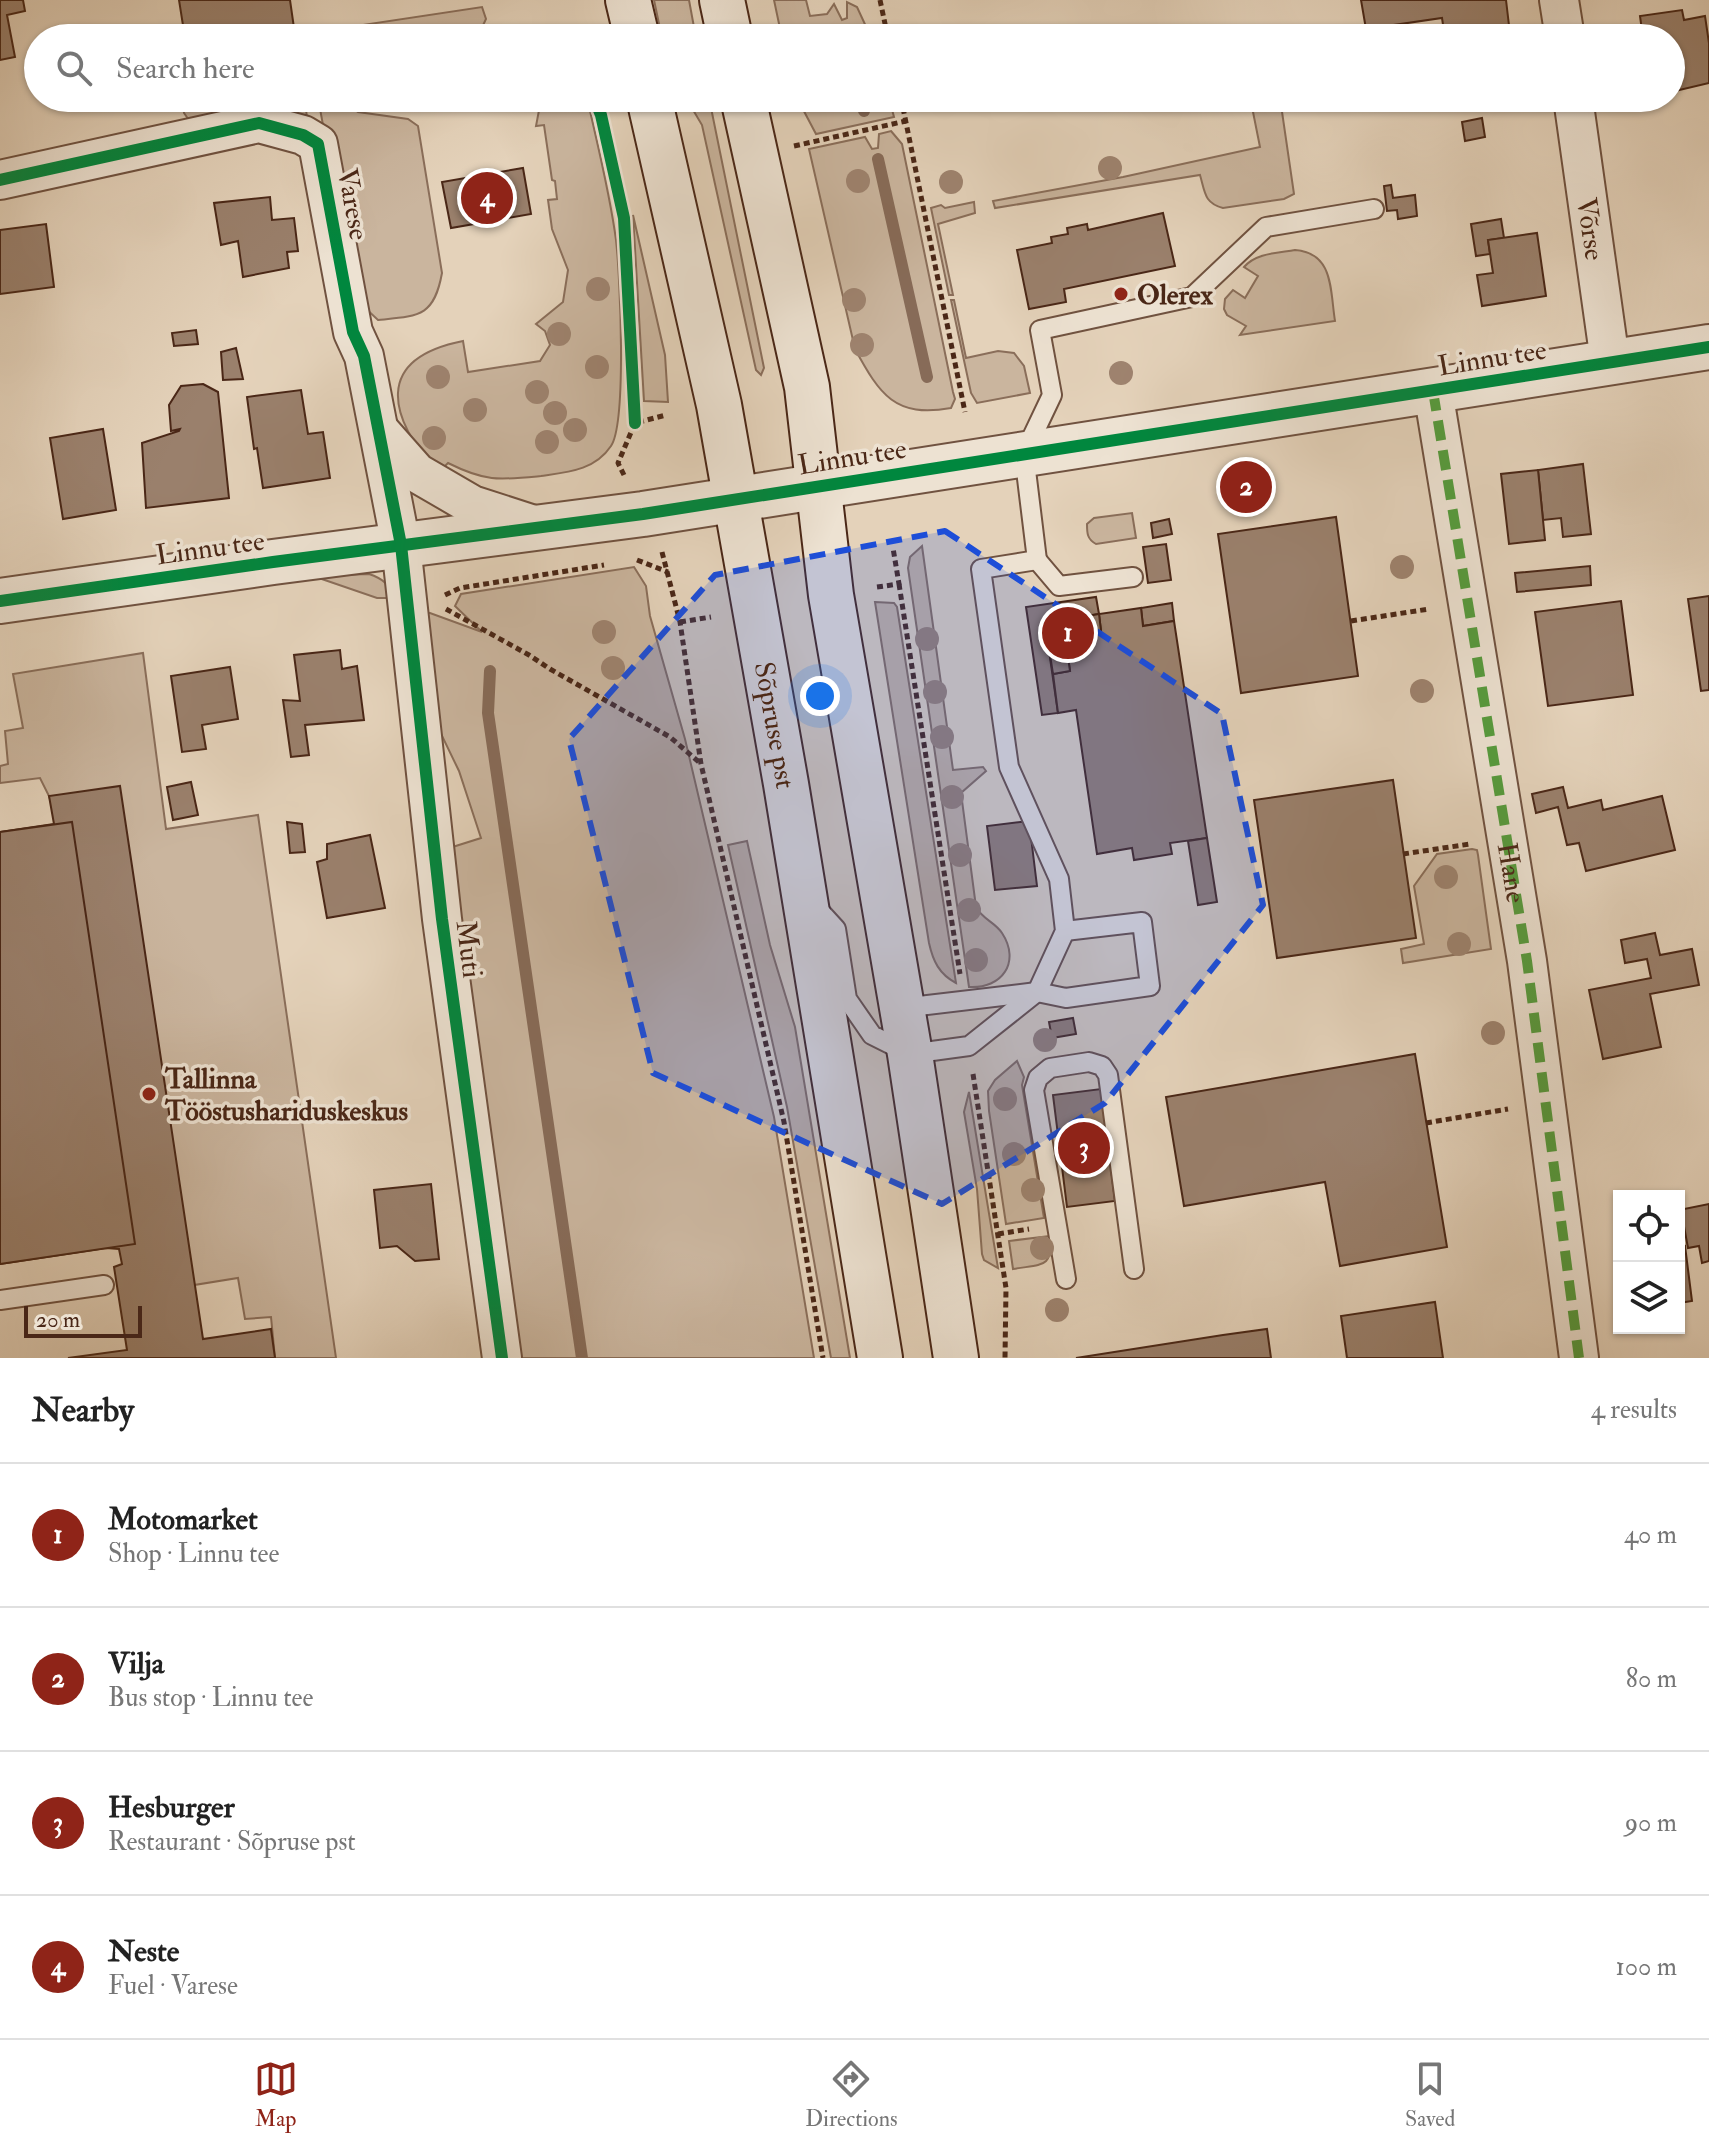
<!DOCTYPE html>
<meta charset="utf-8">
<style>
body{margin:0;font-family:"IM FELL Double Pica",serif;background:#f2f2f2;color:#222}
.controls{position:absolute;right:24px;bottom:24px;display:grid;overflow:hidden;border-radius:0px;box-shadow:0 2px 6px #0004}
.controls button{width:72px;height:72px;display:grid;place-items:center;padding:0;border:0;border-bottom:2px solid #e0e0e0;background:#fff;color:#222;font:40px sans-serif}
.scale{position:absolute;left:24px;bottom:20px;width:118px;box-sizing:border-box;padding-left:8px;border:4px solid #4a2717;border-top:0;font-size:22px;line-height:28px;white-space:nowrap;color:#4a2717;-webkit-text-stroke:6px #ede2d2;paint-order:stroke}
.you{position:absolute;left:820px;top:696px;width:28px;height:28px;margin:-20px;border:6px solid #fff;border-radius:50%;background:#1a73e8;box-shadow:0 0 0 12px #1a73e833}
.badge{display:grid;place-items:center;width:52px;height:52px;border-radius:50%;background:#8f2418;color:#fff;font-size:26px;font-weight:700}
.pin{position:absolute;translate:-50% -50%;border:4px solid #fff;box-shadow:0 2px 8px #0006}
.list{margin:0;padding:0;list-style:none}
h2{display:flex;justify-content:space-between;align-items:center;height:104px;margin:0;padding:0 32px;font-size:34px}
h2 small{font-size:26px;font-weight:400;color:#767676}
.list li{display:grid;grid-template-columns:52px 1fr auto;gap:24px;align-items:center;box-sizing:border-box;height:144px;padding:0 32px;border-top:2px solid #e0e0e0}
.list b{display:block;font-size:30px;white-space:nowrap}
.list p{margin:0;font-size:26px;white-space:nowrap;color:#767676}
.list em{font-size:26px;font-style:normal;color:#767676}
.icon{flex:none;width:44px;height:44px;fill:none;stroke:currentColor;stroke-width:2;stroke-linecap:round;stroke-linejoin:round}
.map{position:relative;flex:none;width:1709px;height:1358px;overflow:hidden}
.search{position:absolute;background:#fff;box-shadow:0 2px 6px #0004;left:24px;right:24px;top:24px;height:88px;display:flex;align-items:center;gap:20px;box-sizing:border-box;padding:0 28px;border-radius:44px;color:#767676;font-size:30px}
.sheet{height:680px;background:#fff}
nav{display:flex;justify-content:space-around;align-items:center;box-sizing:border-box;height:112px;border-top:2px solid #e0e0e0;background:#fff;font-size:22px;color:#767676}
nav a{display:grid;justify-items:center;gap:4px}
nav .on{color:#8f2418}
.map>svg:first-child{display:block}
.green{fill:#cab59e;stroke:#8a6e5a;stroke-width:2}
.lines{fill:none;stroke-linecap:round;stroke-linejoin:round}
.stream{stroke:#876b58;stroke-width:12}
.building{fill:#9a806c;stroke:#4a2717;stroke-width:2}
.service-casing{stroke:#705240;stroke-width:22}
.minor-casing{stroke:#705240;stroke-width:42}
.tertiary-casing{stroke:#705240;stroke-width:48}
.secondary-casing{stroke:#4a2717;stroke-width:48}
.path{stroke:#4a2717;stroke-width:5;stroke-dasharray:6 4;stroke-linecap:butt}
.service{stroke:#ede2d2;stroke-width:18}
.minor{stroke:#ede2d2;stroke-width:38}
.tertiary{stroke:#ede2d2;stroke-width:44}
.secondary{stroke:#ede2d2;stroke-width:44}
.quiet{stroke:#559c3d;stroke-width:10;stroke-dasharray:20 10;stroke-linecap:butt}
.cycleway-casing{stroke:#ede2d2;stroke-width:17}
.cycleway{stroke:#00873e;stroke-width:12}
.tree{fill:#9e836f}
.marked{fill:#1d4ed8;fill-opacity:0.2;stroke:#1d4ed8;stroke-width:6;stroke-dasharray:16 10;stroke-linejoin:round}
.poi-dot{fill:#8f2418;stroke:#ede2d2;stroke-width:3}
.labels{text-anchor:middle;stroke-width:7;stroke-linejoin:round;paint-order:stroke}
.street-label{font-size:28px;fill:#4a2717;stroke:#ede2d2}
.poi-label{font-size:28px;font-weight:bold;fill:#4a2717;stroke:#ede2d2;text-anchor:start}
</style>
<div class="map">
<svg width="1709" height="1358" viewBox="0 0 1709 1358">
<rect width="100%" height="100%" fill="#e4d2ba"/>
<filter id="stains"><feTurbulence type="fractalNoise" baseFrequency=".0025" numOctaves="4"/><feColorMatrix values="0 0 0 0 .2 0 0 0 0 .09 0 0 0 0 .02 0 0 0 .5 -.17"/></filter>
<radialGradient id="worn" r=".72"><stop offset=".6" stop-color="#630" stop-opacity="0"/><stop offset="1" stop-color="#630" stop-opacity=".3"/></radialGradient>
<!-- green -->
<g class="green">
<path d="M654 0H689L696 38H662Z"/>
<path d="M774 0H806L810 16 827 14 834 4 842 20 847 18V2L857 7 869 33H875L876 38H782Z"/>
<path d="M482 7 486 19 479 34 469 38H338L336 29Z"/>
<path d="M182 98H305L307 119 191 123 184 113Z"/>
<path d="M318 98H337L358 112 408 119 418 126 442 273C434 317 419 316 378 320L362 305 334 149 323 125Z"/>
<path d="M548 98H583L588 102C598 147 610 194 616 240 620 274 627 422 611 446 595 470 569 472 541 476 499 480 486 482 448 463L438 473C388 417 373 359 463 341L468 372 540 361 550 345 545 331 536 324 563 302 568 270 552 229 548 200 557 199 555 181 552 180 544 125 536 126 540 105Z"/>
<path d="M686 98H709L764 368 761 375 756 370 702 125Z"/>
<path d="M797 98H889L894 117 816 134Z"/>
<path d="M1254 98H1280L1294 194 1284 199 1223 208C1204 203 1205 192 1200 175L995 208 993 201 1123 177 1260 147 1253 112Z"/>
<path d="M891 131 902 144 953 392 955 399 951 408C895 418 880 395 855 349L809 149 865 137 872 149 878 148 879 134Z"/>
<path d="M974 202 975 213 938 224 953 295H949L931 208 941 205 945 208Z"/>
<path d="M633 215 665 355 668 402 644 401Z"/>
<path d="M1295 250C1334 253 1330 290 1335 321L1240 335 1246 326 1227 315 1224 309 1225 299 1233 290 1245 298 1258 276 1244 267C1256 253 1277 253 1295 250Z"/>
<path d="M951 300H954L966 358 998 351 1014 353 1024 366 1030 393 977 403 971 393Z"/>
<path d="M1132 513 1136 538 1096 544C1087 539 1087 533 1087 524L1094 518Z"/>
<path d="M922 546 953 770 983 767 986 771 961 793 976 907C982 919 995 922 1002 933 1021 962 1002 989 969 987L908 568 910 557Z"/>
<path d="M634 567 646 586 650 616 685 739 774 1117 814 1358H513L443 850 481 838 459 771 429 709 417 612 430 613 482 632 455 606 461 594Z"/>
<path d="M369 574C381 578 391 584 391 598H377L313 576Z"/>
<path d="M875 602 894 603 897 607 956 983C939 974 933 961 929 943Z"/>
<path d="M143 653 166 829 258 815 336 1358H275L271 1317 245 1319 238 1278 194 1285 49 796 40 778 0 783V766L8 764 5 731 23 728 13 674Z"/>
<path d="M747 841 770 945 795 1027 850 1358H831L787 1107 728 845Z"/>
<path d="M1472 849 1477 850 1478 855 1491 949 1403 963 1401 949 1424 944 1414 886 1437 854Z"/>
<path d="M1017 1061 1024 1077 1022 1085 1044 1218 1006 1224 989 1111 988 1091 995 1080Z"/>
<path d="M969 1092 998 1268 984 1260 982 1254 977 1189 964 1112Z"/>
<path d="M1049 1236C1054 1269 1041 1264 1013 1269L1009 1241Z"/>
</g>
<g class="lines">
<!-- stream -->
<g class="stream">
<path d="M861 98 864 111"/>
<path d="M878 159 927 377"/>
<path d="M490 671 488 713 582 1358"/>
</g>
</g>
<!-- building -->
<g class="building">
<path d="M0 0H23L25 11 7 15 15 57 0 60Z"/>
<path d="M179 0H290L295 35 272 38H185Z"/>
<path d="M1361 0H1506L1510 34 1490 38H1445L1442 18 1366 29Z"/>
<path d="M1682 10 1684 20 1705 16 1709 43V83L1671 92V38H1643L1640 16Z"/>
<path d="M1482 118 1485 137 1465 141 1462 122Z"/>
<path d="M523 168 531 214 451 228 442 182Z"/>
<path d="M1391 185 1393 198 1415 195 1417 216 1398 219 1397 210 1387 211 1384 186Z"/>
<path d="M270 197 272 220 294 218 298 251 287 252 289 268 243 277 238 241 221 245 214 203Z"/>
<path d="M1163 213 1175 266 1064 289 1066 302 1029 309 1017 250 1052 243 1051 237 1068 234 1067 228 1087 224 1088 230Z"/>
<path d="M1501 219 1504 238 1488 240 1490 254 1476 256 1471 224Z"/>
<path d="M46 224 54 287 0 294V230Z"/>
<path d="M1537 233 1546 296 1482 306 1477 275 1493 273 1488 240Z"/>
<path d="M196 330 198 344 174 346 172 333Z"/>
<path d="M236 348 243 379 223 380 221 352Z"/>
<path d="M203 384 218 392 229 498 146 508 142 443 179 431 180 429 171 431 169 405 181 386Z"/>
<path d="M301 390 308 434 323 432 330 478 263 488 257 448 254 449 247 397Z"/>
<path d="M103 429 116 510 63 519 50 438Z"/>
<path d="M1583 464 1591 534 1563 537 1561 518 1543 520 1538 470Z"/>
<path d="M1538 470 1545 540 1509 544 1501 474Z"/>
<path d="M1336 517 1358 676 1241 693 1218 534Z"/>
<path d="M1169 519 1172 534 1153 538 1151 523Z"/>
<path d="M1166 544 1171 580 1148 583 1143 547Z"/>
<path d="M1590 566 1591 585 1517 592 1515 573Z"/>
<path d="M1709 596V690L1701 691 1688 599Z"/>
<path d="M1096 597 1099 614 1045 623 1058 713 1042 715 1026 607Z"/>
<path d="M1621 601 1633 695 1548 706 1535 612Z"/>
<path d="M1172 603 1174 621 1143 626 1141 608Z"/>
<path d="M1141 608 1143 626 1174 621 1207 838 1170 843 1172 854 1134 860 1132 848 1097 854 1076 710 1058 713 1053 674 1070 671 1065 636 1101 631 1099 614Z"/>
<path d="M1099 614 1101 631 1065 636 1070 671 1053 674 1045 623Z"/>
<path d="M340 650 342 669 357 666 364 720 305 725 309 755 291 757 283 700 300 701 294 655Z"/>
<path d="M230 667 238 719 202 725 206 749 182 752 171 676Z"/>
<path d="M1393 780 1416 938 1277 958 1254 800Z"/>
<path d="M191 782 198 815 173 820 167 787Z"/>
<path d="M120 786 203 1339 271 1329 275 1358H68L127 1350 114 1267 122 1264 119 1249 106 1248 0 1264V832L54 824 49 796Z"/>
<path d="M1563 787 1568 808 1601 800 1603 810 1662 796 1675 850 1586 871 1579 843 1567 845 1558 807 1536 813 1532 794Z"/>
<path d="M1029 821 1037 886 995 890 987 826Z"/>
<path d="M72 822 135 1244 0 1264V832Z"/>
<path d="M287 822 302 824 305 852 290 853Z"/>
<path d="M370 835 385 908 327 918 317 862 327 859V844Z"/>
<path d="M1207 838 1217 902 1198 905 1188 841Z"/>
<path d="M1655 933 1660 955 1692 949 1699 985 1650 994 1661 1047 1603 1059 1589 990 1651 978 1647 959 1625 963 1621 940Z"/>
<path d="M1073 1018 1076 1034 1052 1038 1049 1022Z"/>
<path d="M1415 1054 1447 1247 1340 1266 1325 1182 1184 1206 1166 1097Z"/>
<path d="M1101 1089 1115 1201 1067 1207 1053 1095Z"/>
<path d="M431 1184 439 1259 415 1261 397 1246 380 1248 374 1190Z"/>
<path d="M1709 1204V1261L1702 1263 1699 1246 1688 1248 1683 1221 1679 1222V1210Z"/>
<path d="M1685 1246 1692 1301 1679 1303V1247Z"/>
<path d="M1435 1302 1443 1358H1347L1341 1316Z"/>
<path d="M1267 1329 1271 1358H1076L1223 1335Z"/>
</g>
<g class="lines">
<!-- service casing -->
<g class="service-casing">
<g id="service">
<path d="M1037 560 1059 586 1133 577"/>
<path d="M815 906 836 929 847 999 872 1035 910 1054 969 1046 1037 992 1065 931 1059 879 1009 767 981 569 1037 560 1024 454 1052 395 1040 330 1192 297 1266 227 1374 209"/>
<path d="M902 1008 1037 992 1066 998 1150 986 1142 922 1065 931"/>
<path d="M1066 1279 1034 1090 1038 1078 1050 1068 1089 1062 1102 1066 1108 1075 1134 1269"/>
<path d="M0 1300 104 1285"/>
</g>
</g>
<!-- minor casing -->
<g class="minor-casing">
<g id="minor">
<path d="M1559 0 1565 38"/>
<path id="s1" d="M1573 98 1610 361"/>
<path d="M0 180 259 123 303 135 318 144 353 332 364 356 401 545 442 919 502 1358"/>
<path id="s2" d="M1433 391 1527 961 1579 1358"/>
<path d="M379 430 417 473 472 505 540 527"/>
</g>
</g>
<!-- tertiary casing -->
<g class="tertiary-casing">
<path id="tertiary" d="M0 601 273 562 643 514 1709 347"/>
</g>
<!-- secondary casing -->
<g class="secondary-casing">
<g id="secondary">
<path d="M628 0 637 38"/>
<path d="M722 0 730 38"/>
<path id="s3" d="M649 98 719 405 786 784 880 1358"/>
<path d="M743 98 807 387 831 595 910 1054 956 1358"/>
</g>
</g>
<!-- path -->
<g class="path">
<path d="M880 0 888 38"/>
<path d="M901 98 965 412"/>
<path d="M794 146 906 121"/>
<path d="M624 475 618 463 635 423 666 415"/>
<path d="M662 552 680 622 701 764 784 1122 823 1358"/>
<path d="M637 560 668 572"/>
<path d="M899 584 960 974"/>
<path d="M877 587 899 584 893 548"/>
<path d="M445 595 460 588 604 565"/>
<path d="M446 609 529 655 550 669 670 737 700 763"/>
<path d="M1351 621 1429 609"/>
<path d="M680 622 711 617"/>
<path d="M1403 854 1470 844"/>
<path d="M973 1074 1006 1288 1005 1358"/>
<path d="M1426 1123 1508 1109"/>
<path d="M998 1234 1029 1229"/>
</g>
<!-- service -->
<use href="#service" class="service"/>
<!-- minor -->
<use href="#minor" class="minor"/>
<!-- tertiary -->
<use href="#tertiary" class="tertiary"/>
<!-- secondary -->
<use href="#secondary" class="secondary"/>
<!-- quiet -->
<path class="quiet" d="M1433 391 1527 961 1579 1358"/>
<!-- cycleway casing -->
<g class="cycleway-casing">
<g id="cycleway">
<path d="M594 98 601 115 624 218 635 423"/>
<path d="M0 180 259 123 303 135 318 144 353 332 364 356 401 545 442 919 502 1358"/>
<path d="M0 601 273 562 643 514 1709 347"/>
</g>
</g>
<!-- cycleway -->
<use href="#cycleway" class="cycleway"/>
</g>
<!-- trees -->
<g class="tree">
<circle cx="1110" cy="168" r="12"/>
<circle cx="858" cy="181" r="12"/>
<circle cx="951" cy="182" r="12"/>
<circle cx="598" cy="289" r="12"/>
<circle cx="854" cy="300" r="12"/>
<circle cx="559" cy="334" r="12"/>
<circle cx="862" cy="345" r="12"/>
<circle cx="597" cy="367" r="12"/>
<circle cx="1121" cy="373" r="12"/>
<circle cx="438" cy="377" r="12"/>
<circle cx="537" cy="392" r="12"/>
<circle cx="475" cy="410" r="12"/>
<circle cx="555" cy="413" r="12"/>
<circle cx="575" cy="430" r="12"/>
<circle cx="434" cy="438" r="12"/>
<circle cx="547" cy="442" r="12"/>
<circle cx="1402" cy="567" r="12"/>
<circle cx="604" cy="632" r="12"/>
<circle cx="927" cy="639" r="12"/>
<circle cx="613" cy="668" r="12"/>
<circle cx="1422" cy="691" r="12"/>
<circle cx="935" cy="692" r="12"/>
<circle cx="942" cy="737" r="12"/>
<circle cx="952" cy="797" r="12"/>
<circle cx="960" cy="855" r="12"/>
<circle cx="1446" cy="877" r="12"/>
<circle cx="969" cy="910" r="12"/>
<circle cx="1459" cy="944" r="12"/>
<circle cx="976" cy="960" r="12"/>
<circle cx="1493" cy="1033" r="12"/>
<circle cx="1045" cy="1040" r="12"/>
<circle cx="1005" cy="1099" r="12"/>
<circle cx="1014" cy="1154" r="12"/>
<circle cx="1033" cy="1190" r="12"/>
<circle cx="1042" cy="1248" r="12"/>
<circle cx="1057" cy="1310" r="12"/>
</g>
<!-- marked area -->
<path class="marked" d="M945 531 1222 714 1263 905 1105 1103 942 1204 653 1073 569 739 715 575Z"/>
<!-- markers -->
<g class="poi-dot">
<circle cx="1121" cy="294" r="8"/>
<circle cx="149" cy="1094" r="8"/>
</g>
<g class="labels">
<!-- street labels -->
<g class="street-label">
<text transform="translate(354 204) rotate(80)" y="10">Varese</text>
<text dy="10" stroke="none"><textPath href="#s1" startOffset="132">Võrse</textPath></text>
<text transform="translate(1492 357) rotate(-9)" y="10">Linnu tee</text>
<text transform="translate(852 456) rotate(-9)" y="10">Linnu tee</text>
<text transform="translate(210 547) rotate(-8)" y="10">Linnu tee</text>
<text dy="10" stroke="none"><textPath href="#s3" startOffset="640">Sõpruse pst</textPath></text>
<text dy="10" stroke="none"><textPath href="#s2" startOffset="488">Hane</textPath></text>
<text transform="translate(470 949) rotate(83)" y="10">Muti</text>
</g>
<!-- poi labels -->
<g class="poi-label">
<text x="1137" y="304">Olerex</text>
<text x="165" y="1088">Tallinna<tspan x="165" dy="32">Tööstushariduskeskus</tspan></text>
</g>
</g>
<rect width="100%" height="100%" filter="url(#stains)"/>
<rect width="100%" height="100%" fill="url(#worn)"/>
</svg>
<div class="controls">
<button><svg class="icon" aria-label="locate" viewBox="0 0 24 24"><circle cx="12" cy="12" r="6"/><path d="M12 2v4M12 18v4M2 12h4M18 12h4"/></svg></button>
<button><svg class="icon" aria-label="layers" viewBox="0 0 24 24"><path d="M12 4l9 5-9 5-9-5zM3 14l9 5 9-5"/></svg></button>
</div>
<div class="scale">20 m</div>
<div class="you"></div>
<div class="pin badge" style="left:1068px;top:633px">1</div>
<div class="pin badge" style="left:1246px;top:487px">2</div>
<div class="pin badge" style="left:1084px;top:1148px">3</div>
<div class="pin badge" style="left:487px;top:198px">4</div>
<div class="search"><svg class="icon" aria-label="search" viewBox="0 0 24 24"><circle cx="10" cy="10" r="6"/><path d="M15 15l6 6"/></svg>Search here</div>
</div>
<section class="sheet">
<h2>Nearby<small>4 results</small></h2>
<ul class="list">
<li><span class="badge">1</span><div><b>Motomarket</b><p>Shop · Linnu tee</p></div><em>40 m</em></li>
<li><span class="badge">2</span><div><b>Vilja</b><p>Bus stop · Linnu tee</p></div><em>80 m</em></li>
<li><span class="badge">3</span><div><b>Hesburger</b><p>Restaurant · Sõpruse pst</p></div><em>90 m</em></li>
<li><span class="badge">4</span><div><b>Neste</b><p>Fuel · Varese</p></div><em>100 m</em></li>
</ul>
</section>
<nav>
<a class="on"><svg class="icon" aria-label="map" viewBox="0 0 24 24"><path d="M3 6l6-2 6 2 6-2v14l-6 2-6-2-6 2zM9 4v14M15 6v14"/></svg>Map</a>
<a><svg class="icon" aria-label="directions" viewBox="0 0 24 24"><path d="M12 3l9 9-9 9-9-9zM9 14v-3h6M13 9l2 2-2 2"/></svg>Directions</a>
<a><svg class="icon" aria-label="saved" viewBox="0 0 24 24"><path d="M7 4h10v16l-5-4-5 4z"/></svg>Saved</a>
</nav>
